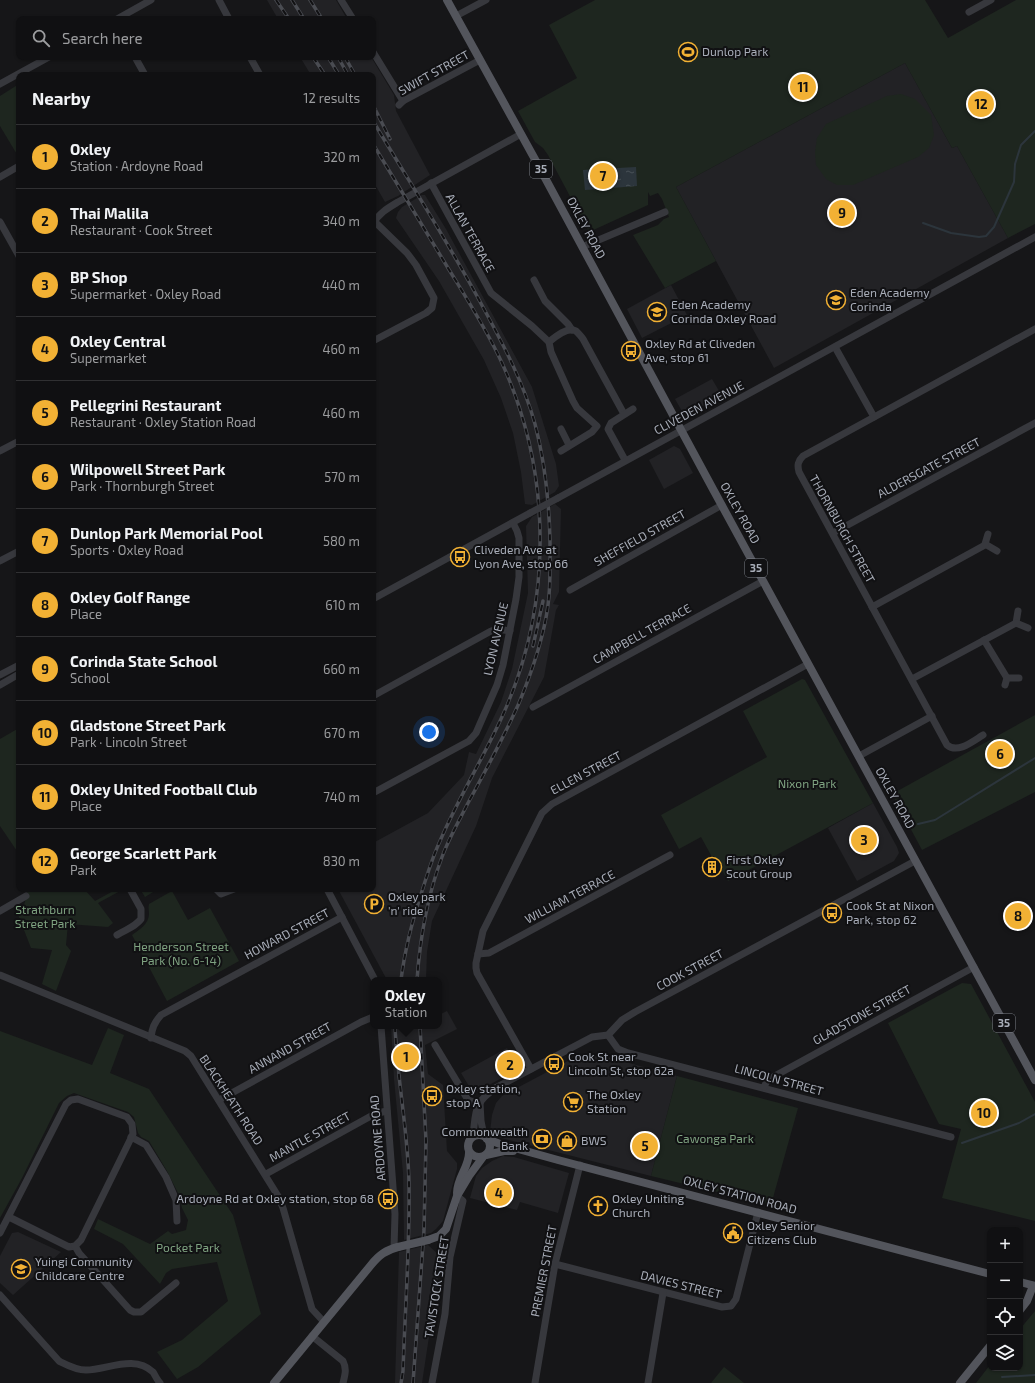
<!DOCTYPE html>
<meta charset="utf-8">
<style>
body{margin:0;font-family:"Exo 2",sans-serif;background:#19191b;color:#f1f3f6}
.controls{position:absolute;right:12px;bottom:12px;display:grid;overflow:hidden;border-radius:8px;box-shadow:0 1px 3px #0004}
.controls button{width:36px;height:36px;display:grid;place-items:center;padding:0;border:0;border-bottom:1px solid #303032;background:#101012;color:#f1f3f6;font:20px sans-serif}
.you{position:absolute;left:429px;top:732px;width:14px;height:14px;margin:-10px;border:3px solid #fff;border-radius:50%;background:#1a73e8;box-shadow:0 0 0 6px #1a73e833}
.badge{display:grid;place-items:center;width:26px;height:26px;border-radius:50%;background:#f2b134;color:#111;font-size:13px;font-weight:700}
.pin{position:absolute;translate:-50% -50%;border:2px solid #fff;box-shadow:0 1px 4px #0006}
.popup{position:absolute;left:370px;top:977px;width:72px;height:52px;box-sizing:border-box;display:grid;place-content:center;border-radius:8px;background:#101012;filter:drop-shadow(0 1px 3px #0005);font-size:13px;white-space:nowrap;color:#9c9d9f}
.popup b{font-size:15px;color:#f1f3f6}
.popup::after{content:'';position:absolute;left:50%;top:100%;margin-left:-8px;border:8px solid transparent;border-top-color:#101012}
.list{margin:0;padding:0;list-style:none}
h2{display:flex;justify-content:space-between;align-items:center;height:52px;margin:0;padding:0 16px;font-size:17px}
h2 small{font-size:13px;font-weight:400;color:#9c9d9f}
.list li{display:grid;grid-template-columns:26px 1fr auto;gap:12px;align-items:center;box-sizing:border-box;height:64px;padding:0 16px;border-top:1px solid #303032}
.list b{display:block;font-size:15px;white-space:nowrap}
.list p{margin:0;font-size:13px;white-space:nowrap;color:#9c9d9f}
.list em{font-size:13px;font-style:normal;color:#9c9d9f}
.icon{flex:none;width:22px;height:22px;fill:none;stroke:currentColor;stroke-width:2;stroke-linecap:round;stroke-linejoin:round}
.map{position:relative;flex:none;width:1035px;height:1383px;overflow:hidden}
.search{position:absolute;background:#101012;box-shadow:0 1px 3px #0004;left:16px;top:16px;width:360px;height:44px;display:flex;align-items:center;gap:10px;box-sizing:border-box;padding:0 14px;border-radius:8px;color:#9c9d9f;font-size:15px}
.panel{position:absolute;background:#101012;box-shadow:0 1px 3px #0004;left:16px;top:72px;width:360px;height:820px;border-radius:8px}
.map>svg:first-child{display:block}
.built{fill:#222225}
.park{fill:#1e261f}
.water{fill:url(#water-ripples)}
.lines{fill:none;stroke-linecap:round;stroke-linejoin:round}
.stream{stroke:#2c353c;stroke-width:2}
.minor{stroke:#37383d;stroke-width:7}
.major{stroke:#53555c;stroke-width:8}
.rail-casing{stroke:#4a4c52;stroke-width:3.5}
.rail{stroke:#111113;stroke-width:2;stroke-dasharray:6;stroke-linecap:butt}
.minor-bridge{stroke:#37383d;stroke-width:7}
.major-bridge{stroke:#53555c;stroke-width:8}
.labels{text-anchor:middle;stroke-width:4;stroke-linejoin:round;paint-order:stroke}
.shield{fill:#111113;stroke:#7b7e86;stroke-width:1}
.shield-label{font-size:11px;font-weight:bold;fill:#a8adb8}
.poi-label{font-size:12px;fill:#a8adb8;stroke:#111113;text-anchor:start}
.street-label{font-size:12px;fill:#a8adb8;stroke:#111113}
.park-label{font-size:12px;fill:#7fa381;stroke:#111113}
</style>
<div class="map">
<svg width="1035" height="1383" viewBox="0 0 1035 1383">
<defs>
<pattern id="water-ripples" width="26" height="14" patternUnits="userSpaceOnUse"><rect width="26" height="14" fill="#2c353c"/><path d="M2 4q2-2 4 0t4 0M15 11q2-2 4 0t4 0" fill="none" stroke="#485056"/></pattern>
</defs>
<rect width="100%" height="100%" fill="#161618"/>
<!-- built -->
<g class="built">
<path d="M267 0H336L347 19H278Z"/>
<path d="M300 57H371L394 95 396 111 430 175 398 196 385 202 373 181V75H311Z"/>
<path d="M905 63 952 148 957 146 1008 238 774 368 676 187Z"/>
<path d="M422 195H425L446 229 532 387 556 464 559 486 555 492 532 505 525 504 521 472 513 433 501 398 484 360 439 281 396 218 398 212 402 207Z"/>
<path d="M671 285 687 315 642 338 627 309Z"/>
<path d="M712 379 722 396 689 414 683 413 675 399Z"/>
<path d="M674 446 680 449 693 473 664 489 649 460Z"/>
<path d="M555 504 561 509 559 592 553 604 559 605 556 610 544 677 492 778 476 826 432 921 427 952 426 980H387L338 889H373V843L428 813 464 775 469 752 476 754 501 702 512 669 528 593 526 526 532 517Z"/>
<path d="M873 803 897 847 899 853 894 861 857 881 828 828Z"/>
<path d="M447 1011 457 1029 425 1045 428 1074 443 1085 447 1151 457 1163V1169L443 1221 436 1229 431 1233 404 1240 403 1173 394 1079 391 1026H439V1015Z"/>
<path d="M507 1048 518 1069 478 1091H472L461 1073Z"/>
<path d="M592 1053 677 1076 651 1176 493 1136 490 1132 492 1115 496 1103 502 1096 579 1055Z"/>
<path d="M503 1156 514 1157 569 1173 558 1213 520 1202 517 1210 470 1198 476 1176 482 1168 492 1161Z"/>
<path d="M18 1232 61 1252 13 1295 0 1283V1256L12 1233Z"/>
<path d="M428 1245 441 1257 422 1383H395L399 1252Z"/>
</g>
<!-- park -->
<g class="park">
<path d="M595 0H925L948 38 1016 0H1035V224L1008 238 957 146 952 148 905 63 676 187 716 261 665 288 633 235 658 225 664 219 669 217 662 199 658 193 650 196 648 192V205L589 232 548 155 543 148 535 142 518 111 577 78 549 25Z"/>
<path d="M19 84V156H18L0 126V96Z"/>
<path d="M901 94 915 99 931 115 934 135 929 148 918 157 853 185H837L826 179 816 165 815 152 817 138 826 124 887 96Z"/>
<path d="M802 679 805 680 873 803 728 881 714 856 712 857 701 837 679 849 661 815 767 757 743 711Z"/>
<path d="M1035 715V792L922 850 892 794Z"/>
<path d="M19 728V854L0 826V739Z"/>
<path d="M27 889H84L95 901 117 889H121L123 892 120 891 98 903 113 923 108 927 68 924 66 945 71 951 56 991 42 984 52 950 31 948 17 912 24 905 28 891Z"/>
<path d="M140 889H158L145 897Z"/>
<path d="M172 891 188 920 210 908 239 961 167 1001 132 935C139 930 149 924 149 914 149 910 148 908 149 904Z"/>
<path d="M962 983 971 984 1035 1102V1221L942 1198 961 1129 939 1124 888 1023Z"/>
<path d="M108 1028 124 1035 110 1073 149 1089 233 1215 261 1314 198 1367 177 1379 157 1352 182 1340 228 1301 217 1262 172 1269 166 1273 160 1284 123 1244 94 1229 98 1219 150 1244 168 1231 172 1234 186 1230 188 1220 182 1208 179 1195 167 1171 149 1141 141 1137 138 1133 134 1117 128 1112 74 1093 67 1096 59 1103 22 1178 0 1218V1031L92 1065Z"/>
<path d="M677 1076 798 1108 771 1205 651 1176Z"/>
<path d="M1035 1311V1383H976L990 1365V1368H1020V1329Z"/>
<path d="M724 1367 744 1383H711Z"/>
</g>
<!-- water -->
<path class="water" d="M636 167 637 186 585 190 583 170Z"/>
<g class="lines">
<!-- stream -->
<g class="stream">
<path d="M923 223 951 233 979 237 986 236 994 227 1014 182 1015 164 1021 145 1035 131"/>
<path d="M918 824 935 820 1035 758"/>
<path d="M962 1143 1019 1123 1035 1114"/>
<path d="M1002 1377 1035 1375"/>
</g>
<!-- minor -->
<g class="minor">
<path d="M219 0 229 19"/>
<path d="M341 0 353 19"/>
<path d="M969 12 991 0"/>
<path d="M456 16 486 0"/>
<path d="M117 19 151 0"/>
<path d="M373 52 403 101"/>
<path d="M135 57 145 75"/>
<path d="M250 57 260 75"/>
<path d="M0 84 49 57"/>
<path d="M399 105 403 101 480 60"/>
<path d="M0 177 19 166"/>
<path d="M431 183 491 293 532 326 549 342"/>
<path d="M373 220 407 253 416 265 434 298 432 308 426 313 373 341"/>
<path d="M0 222 19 256"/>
<path d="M373 224C379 213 388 208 398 202L521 134"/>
<path d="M582 247 665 212"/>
<path d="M534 280 545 301 568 324 572 330"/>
<path d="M835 347 874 417"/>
<path d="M561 429 569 445"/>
<path d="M0 451 19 441"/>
<path d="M561 451 592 432 597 426 577 408 573 401 551 352 549 342C555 337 568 326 576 331 578 333 581 336 583 339L624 414"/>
<path d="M625 460 608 429 611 423 633 409"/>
<path d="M558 498 1035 237"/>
<path d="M833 533 1035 423"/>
<path d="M988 534 985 544 997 551"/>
<path d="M0 561 19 551"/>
<path d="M570 590 722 505"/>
<path d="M373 599 530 513"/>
<path d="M872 607 985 545"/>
<path d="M1018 611 1016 623 1028 628"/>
<path d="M984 640 1007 678"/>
<path d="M0 675 19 665"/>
<path d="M912 679 1016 623"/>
<path d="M0 685 19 674"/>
<path d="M1005 685 1007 678H1019"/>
<path d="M373 696 491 631 498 629 510 631"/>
<path d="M533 707 763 581"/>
<path d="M983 735C973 741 958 754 947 745L799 472C797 465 798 461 803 456L1035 329"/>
<path d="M859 756 932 716"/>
<path d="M373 793 469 741 476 733 497 685 503 665 516 599 519 577V538L517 531 513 523"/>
<path d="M216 889 221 894 234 889"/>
<path d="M327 889 375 980"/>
<path d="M0 911 26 896"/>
<path d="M117 935C126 929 134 928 141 919V909L130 889"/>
<path d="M478 954 489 953 670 855"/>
<path d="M0 975 185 1051 191 1056 278 1196 283 1208 312 1309 324 1322"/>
<path d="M381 1026 395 1214 394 1248"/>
<path d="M608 1035 618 1049 628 1053 951 1137"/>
<path d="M151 1038C152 1028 154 1023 161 1015L342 917"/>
<path d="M435 1045 468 1100 474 1102 480 1103"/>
<path d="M531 1069 477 973 476 968V963L483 931 542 813 552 804 808 664"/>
<path d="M764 1087 767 1081 771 1078 974 967"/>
<path d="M219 1100 361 1022 373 1017"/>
<path d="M480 1103 481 1121 484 1136"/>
<path d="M473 1136C476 1111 473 1103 497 1087L592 1037 608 1035 622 1020 635 1012 915 861"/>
<path d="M131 1137 146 1145 166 1177 176 1200 177 1221"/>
<path d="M266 1174 371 1116 378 1113 387 1111"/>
<path d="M0 1233 66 1104 71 1100 78 1099 127 1117 132 1124 133 1134 81 1240 75 1246 69 1247 9 1217"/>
<path d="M75 1246 79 1253 130 1310 134 1312H141L176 1283"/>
<path d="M555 1264 722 1307 731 1306 736 1299 758 1212"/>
<path d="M0 1295 59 1361C67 1365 76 1370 86 1370 107 1370 134 1354 153 1372 155 1375 157 1380 160 1383"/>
<path d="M312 1336 343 1361C347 1369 345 1375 343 1383"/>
<path d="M432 1383 445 1314 450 1257 463 1201 457 1196"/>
<path d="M535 1383 555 1264 580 1165"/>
<path d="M648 1383 663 1293"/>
</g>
<!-- major -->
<g class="major">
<path d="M447 0 537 163 714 491 1035 1080"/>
<circle cx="479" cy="1146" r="11"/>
<path d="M487 1139 500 1144 558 1160 990 1274"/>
<path d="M486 1155 504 1151H513"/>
<path d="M457 1193C457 1178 469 1167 469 1153"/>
<path d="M428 1240 439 1236 446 1229 457 1196 469 1176 483 1157"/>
<path d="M1020 1282 1035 1286"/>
<path d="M1020 1310 1027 1301 1033 1286"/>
<path d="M274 1383 371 1265C379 1255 386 1250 398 1247"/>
<path d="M960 1383 990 1346"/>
</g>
<!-- rail casing -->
<g class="rail-casing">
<g id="rail">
<path d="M276 0 289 19"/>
<path d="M292 0 304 19"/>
<path d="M310 0 322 19"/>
<path d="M313 57 325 75"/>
<path d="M328 57 339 75"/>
<path d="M338 57 348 75"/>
<path d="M345 57 355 75"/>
<path d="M373 105 390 139"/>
<path d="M373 121C410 183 450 245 484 309 504 346 524 384 535 424 545 462 549 501 550 540 550 561 551 584 548 605 544 636 531 674 519 703 504 737 486 770 468 803 459 821 449 838 442 857 427 897 420 938 417 980"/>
<path d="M373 144C398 185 423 227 448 268 467 299 487 330 502 363 553 475 553 607 501 719 482 760 458 799 440 841 433 856 428 872 423 888 413 918 405 948 401 980"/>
<path d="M533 646 543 601"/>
<path d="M395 1026C397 1079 408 1131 409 1183 410 1246 405 1309 403 1371L401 1383"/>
<path d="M413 1383 424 1230 426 1141 420 1026"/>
</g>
</g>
<!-- rail -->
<use href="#rail" class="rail"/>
<!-- minor-bridge -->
<path class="minor-bridge" d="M530 513 558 498"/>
<!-- major-bridge -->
<path class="major-bridge" d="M398 1247 428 1240"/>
</g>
<!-- icons -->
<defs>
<g id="stadium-ring" transform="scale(1)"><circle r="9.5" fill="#111113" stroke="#f2b134" stroke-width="1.5"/><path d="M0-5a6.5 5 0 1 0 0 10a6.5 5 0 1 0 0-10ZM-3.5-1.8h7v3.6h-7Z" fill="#f2b134"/></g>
<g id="school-ring" transform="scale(1)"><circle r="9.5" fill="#111113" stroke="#f2b134" stroke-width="1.5"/><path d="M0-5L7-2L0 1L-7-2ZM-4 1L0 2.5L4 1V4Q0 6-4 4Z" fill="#f2b134"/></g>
<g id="bus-ring" transform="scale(1)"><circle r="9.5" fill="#111113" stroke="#f2b134" stroke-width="1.5"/><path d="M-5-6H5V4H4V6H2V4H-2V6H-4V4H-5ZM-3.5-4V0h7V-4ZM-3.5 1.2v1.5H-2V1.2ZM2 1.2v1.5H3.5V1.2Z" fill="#f2b134"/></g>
<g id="building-ring" transform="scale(1)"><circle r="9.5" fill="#111113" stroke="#f2b134" stroke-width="1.5"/><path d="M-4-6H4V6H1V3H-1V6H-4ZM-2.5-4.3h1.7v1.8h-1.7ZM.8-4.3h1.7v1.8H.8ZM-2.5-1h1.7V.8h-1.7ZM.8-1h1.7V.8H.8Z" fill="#f2b134"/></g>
<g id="parking-ring" transform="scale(1)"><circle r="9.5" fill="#111113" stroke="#f2b134" stroke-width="1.5"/><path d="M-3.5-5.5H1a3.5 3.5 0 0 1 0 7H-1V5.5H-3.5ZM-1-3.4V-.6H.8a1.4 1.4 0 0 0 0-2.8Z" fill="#f2b134"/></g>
<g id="supermarket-ring" transform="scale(1)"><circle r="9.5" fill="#111113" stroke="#f2b134" stroke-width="1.5"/><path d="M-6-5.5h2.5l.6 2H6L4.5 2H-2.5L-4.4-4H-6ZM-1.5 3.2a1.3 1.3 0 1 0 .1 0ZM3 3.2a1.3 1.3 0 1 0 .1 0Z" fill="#f2b134"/></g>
<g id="bank-ring" transform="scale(1)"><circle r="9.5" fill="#111113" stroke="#f2b134" stroke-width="1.5"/><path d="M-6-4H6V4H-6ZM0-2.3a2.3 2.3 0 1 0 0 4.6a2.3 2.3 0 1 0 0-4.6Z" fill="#f2b134"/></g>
<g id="shop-ring" transform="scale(1)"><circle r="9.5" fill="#111113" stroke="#f2b134" stroke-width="1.5"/><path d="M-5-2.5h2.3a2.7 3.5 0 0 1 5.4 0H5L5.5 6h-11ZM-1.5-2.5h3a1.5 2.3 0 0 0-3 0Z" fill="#f2b134"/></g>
<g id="church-ring" transform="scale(1)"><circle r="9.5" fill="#111113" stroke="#f2b134" stroke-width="1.5"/><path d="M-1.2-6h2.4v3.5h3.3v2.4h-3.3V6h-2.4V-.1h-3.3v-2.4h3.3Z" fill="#f2b134"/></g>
<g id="civic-ring" transform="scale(1)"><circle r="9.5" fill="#111113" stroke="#f2b134" stroke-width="1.5"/><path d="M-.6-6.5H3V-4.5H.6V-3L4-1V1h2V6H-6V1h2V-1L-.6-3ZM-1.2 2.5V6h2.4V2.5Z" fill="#f2b134"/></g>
</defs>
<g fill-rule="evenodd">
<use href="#stadium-ring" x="688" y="52"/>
<use href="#school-ring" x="836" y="300"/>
<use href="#school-ring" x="657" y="312"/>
<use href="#bus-ring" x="631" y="351"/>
<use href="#bus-ring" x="460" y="557"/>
<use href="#building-ring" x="712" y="867"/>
<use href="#parking-ring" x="374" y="904"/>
<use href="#bus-ring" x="832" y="913"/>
<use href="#bus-ring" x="554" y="1064"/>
<use href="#bus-ring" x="432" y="1096"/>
<use href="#supermarket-ring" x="573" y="1102"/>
<use href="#bank-ring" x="542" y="1139"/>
<use href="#shop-ring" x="567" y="1141"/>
<use href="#bus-ring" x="388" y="1199"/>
<use href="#church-ring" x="598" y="1206"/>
<use href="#civic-ring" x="733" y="1233"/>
<use href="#school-ring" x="21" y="1269"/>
</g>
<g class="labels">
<!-- shield labels -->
<g class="shield">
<rect x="530" y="160" width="22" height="18" rx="3"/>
<rect x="745" y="559" width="22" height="18" rx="3"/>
<rect x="993" y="1014" width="22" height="18" rx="3"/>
</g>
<g class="shield-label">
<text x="541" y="173">35</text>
<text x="756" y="572">35</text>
<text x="1004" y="1027">35</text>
</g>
<!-- poi labels -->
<g class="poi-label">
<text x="702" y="56">Dunlop Park</text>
<text x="850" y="297">Eden Academy<tspan x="850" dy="14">Corinda</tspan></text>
<text x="671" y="309">Eden Academy<tspan x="671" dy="14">Corinda Oxley Road</tspan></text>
<text x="645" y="348">Oxley Rd at Cliveden<tspan x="645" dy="14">Ave, stop 61</tspan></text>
<text x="474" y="554">Cliveden Ave at<tspan x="474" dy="14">Lyon Ave, stop 66</tspan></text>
<text x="726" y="864">First Oxley<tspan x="726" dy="14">Scout Group</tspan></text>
<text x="388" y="901">Oxley park<tspan x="388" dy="14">'n' ride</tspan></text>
<text x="846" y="910">Cook St at Nixon<tspan x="846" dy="14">Park, stop 62</tspan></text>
<text x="568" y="1061">Cook St near<tspan x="568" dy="14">Lincoln St, stop 62a</tspan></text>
<text x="446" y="1093">Oxley station,<tspan x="446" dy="14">stop A</tspan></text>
<text x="587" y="1099">The Oxley<tspan x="587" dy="14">Station</tspan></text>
<text x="528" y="1136" text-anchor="end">Commonwealth<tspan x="528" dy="14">Bank</tspan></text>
<text x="581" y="1145">BWS</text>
<text x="374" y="1203" text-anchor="end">Ardoyne Rd at Oxley station, stop 68</text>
<text x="612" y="1203">Oxley Uniting<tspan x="612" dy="14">Church</tspan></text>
<text x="747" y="1230">Oxley Senior<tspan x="747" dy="14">Citizens Club</tspan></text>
<text x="35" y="1266">Yuingi Community<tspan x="35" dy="14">Childcare Centre</tspan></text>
</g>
<!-- street labels -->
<g class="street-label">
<text transform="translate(434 73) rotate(-29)" y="4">SWIFT STREET</text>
<text transform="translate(586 228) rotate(62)" y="4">OXLEY ROAD</text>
<text transform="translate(470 233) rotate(61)" y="4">ALLAN TERRACE</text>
<text transform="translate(699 408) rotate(-28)" y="4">CLIVEDEN AVENUE</text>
<text transform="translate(929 468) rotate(-28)" y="4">ALDERSGATE STREET</text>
<text transform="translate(740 513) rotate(61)" y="4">OXLEY ROAD</text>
<text transform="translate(842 529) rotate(61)" y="4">THORNBURGH STREET</text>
<text transform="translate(640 538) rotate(-29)" y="4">SHEFFIELD STREET</text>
<text transform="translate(642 634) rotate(-29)" y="4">CAMPBELL TERRACE</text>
<text transform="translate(496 639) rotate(-77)" y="4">LYON AVENUE</text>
<text transform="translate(586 773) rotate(-28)" y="4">ELLEN STREET</text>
<text transform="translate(895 798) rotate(61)" y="4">OXLEY ROAD</text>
<text transform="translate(570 897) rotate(-28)" y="4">WILLIAM TERRACE</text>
<text transform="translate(287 934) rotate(-28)" y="4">HOWARD STREET</text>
<text transform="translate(690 970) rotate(-28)" y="4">COOK STREET</text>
<text transform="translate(862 1015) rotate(-29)" y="4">GLADSTONE STREET</text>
<text transform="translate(290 1048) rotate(-29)" y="4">ANNAND STREET</text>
<text transform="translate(779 1080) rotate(15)" y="4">LINCOLN STREET</text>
<text transform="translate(231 1100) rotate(57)" y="4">BLACKHEATH ROAD</text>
<text transform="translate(310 1137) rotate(-29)" y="4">MANTLE STREET</text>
<text transform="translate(378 1138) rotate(-95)" y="4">ARDOYNE ROAD</text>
<text transform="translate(740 1195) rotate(15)" y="4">OXLEY STATION ROAD</text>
<text transform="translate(544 1271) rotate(-79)" y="4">PREMIER STREET</text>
<text transform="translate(681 1285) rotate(14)" y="4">DAVIES STREET</text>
<text transform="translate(437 1287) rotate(-81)" y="4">TAVISTOCK STREET</text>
</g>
<!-- park labels -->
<g class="park-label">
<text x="807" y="788">Nixon Park</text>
<text x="45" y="914">Strathburn<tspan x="45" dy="14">Street Park</tspan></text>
<text x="181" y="951">Henderson Street<tspan x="181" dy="14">Park (No. 6-14)</tspan></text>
<text x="715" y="1143">Cawonga Park</text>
<text x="188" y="1252">Pocket Park</text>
</g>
</g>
</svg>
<div class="controls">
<button>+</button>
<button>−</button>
<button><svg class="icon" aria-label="locate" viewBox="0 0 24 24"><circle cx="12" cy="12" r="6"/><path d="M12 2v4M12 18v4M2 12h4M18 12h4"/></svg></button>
<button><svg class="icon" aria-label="layers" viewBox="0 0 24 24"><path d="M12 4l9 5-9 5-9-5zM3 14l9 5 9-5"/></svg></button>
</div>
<div class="you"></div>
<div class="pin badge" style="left:406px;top:1057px">1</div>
<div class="popup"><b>Oxley</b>Station</div>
<div class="pin badge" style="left:510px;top:1065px">2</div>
<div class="pin badge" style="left:864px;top:840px">3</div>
<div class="pin badge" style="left:499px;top:1193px">4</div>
<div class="pin badge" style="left:645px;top:1146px">5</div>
<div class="pin badge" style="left:1000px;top:754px">6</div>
<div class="pin badge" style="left:603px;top:176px">7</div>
<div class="pin badge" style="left:1018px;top:916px">8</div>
<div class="pin badge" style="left:842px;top:213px">9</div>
<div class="pin badge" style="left:984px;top:1113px">10</div>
<div class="pin badge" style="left:803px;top:87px">11</div>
<div class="pin badge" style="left:981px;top:104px">12</div>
<div class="search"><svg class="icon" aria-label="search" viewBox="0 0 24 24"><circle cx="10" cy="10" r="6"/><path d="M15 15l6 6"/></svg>Search here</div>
<section class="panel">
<h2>Nearby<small>12 results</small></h2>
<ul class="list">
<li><span class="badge">1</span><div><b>Oxley</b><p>Station · Ardoyne Road</p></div><em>320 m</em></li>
<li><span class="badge">2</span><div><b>Thai Malila</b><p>Restaurant · Cook Street</p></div><em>340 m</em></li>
<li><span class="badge">3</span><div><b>BP Shop</b><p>Supermarket · Oxley Road</p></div><em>440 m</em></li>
<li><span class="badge">4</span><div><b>Oxley Central</b><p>Supermarket</p></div><em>460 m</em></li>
<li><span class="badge">5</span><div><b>Pellegrini Restaurant</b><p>Restaurant · Oxley Station Road</p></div><em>460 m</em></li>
<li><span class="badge">6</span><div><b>Wilpowell Street Park</b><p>Park · Thornburgh Street</p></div><em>570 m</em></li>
<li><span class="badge">7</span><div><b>Dunlop Park Memorial Pool</b><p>Sports · Oxley Road</p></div><em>580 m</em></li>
<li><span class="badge">8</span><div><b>Oxley Golf Range</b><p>Place</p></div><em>610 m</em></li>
<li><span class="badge">9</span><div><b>Corinda State School</b><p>School</p></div><em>660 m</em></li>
<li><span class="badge">10</span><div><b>Gladstone Street Park</b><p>Park · Lincoln Street</p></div><em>670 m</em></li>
<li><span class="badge">11</span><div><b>Oxley United Football Club</b><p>Place</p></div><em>740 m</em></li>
<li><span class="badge">12</span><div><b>George Scarlett Park</b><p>Park</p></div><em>830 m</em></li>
</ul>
</section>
</div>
